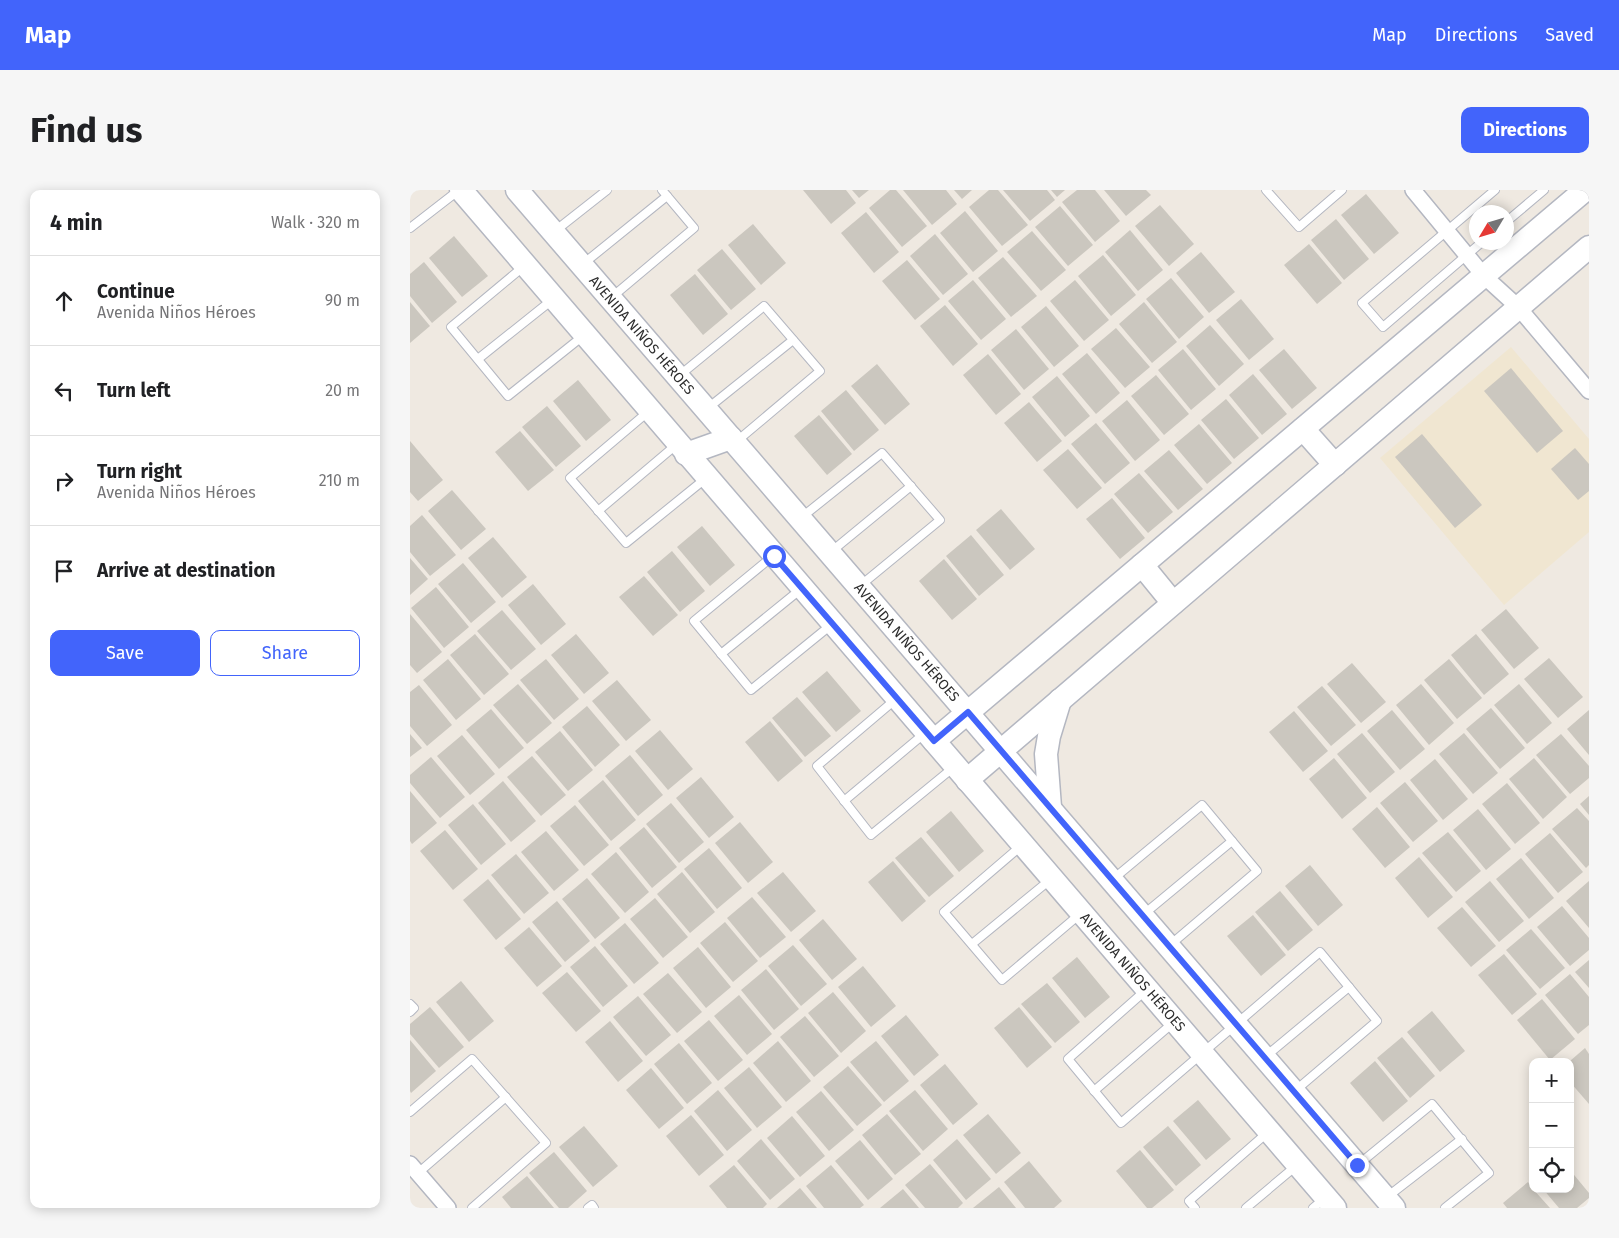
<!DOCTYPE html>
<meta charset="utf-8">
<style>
body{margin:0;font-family:"Fira Sans",sans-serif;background:#f6f6f6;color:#202124}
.controls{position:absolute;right:15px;bottom:15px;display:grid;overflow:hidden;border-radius:10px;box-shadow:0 2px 12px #0003}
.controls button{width:45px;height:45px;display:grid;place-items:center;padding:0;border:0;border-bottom:1px solid #e0e0e0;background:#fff;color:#202124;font:25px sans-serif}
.compass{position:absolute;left:1059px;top:15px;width:45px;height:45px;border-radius:50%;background:#fff;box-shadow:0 2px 12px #0003;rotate:232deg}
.stop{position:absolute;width:15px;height:15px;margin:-11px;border:4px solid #4264fb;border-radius:50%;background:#fff}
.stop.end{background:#4264fb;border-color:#fff;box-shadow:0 1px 5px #0008}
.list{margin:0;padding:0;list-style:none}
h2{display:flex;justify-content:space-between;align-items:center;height:65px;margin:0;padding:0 20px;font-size:21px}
h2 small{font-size:16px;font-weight:400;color:#757577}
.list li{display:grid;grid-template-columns:32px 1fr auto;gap:15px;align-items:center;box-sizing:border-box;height:90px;padding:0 20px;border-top:1px solid #e0e0e0}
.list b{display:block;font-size:19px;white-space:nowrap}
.list p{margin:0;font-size:16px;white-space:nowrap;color:#757577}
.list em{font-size:16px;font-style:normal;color:#757577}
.actions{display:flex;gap:10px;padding:15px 20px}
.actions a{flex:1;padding:11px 0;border:1px solid #4264fb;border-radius:10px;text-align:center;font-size:18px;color:#4264fb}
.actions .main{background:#4264fb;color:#fff}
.icon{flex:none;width:28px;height:28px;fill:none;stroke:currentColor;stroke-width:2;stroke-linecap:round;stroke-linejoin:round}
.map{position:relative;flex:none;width:1179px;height:1018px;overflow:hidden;border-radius:10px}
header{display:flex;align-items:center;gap:30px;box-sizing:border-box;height:70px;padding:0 25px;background:#4264fb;color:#fff}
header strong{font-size:24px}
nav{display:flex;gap:28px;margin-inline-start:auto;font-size:18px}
.intro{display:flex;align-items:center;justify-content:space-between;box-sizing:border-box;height:120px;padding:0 30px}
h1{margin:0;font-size:35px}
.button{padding:12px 22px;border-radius:10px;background:#4264fb;color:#fff;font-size:18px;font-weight:700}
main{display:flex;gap:30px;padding:0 30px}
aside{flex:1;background:#fff;border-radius:10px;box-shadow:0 2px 12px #0003}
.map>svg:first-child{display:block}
.education{fill:#f0e6d1}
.building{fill:#cbc7bf}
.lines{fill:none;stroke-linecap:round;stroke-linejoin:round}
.lane-casing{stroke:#b4b7c1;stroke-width:10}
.street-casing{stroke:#b4b7c1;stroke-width:18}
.secondary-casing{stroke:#b4b7c1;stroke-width:25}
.lane{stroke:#fff;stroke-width:8}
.street{stroke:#fff;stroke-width:15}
.secondary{stroke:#fff;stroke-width:22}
.route{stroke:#4264fb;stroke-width:6}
.labels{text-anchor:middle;stroke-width:4;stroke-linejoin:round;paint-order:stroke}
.street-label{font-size:14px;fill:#2e2e2e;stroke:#fff}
</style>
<header>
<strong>Map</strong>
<nav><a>Map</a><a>Directions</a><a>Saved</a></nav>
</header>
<div class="intro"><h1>Find us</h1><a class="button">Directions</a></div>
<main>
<aside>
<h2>4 min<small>Walk · 320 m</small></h2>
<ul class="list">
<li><svg class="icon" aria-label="ahead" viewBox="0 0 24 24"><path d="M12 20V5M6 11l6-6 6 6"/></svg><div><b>Continue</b><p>Avenida Niños Héroes</p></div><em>90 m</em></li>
<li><svg class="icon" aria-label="left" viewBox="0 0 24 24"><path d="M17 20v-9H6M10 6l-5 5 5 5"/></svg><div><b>Turn left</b></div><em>20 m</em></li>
<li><svg class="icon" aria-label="right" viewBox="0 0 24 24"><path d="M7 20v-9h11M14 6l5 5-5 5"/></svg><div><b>Turn right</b><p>Avenida Niños Héroes</p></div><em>210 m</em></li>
<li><svg class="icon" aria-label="arrive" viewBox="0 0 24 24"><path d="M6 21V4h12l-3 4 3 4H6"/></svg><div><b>Arrive at destination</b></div></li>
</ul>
<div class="actions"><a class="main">Save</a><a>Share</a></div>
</aside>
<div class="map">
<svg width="1179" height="1018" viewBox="0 0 1179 1018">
<rect width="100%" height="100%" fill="#efe9e1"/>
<!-- education -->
<path class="education" d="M1101 157 1179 249V342L1094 415 970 268Z"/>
<!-- building -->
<g class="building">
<path d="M393 0H436L446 13 421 34Z"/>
<path d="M442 0H459L449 8Z"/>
<path d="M480 0H486L517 36 492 57 459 18Z"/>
<path d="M493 0H536L547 14 522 35Z"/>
<path d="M544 0H562L552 9Z"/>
<path d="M579 0H588L618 35 592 56 559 17Z"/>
<path d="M593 0H637L645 10 620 31Z"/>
<path d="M641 0H655L647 7Z"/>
<path d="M667 0H685L710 31 685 52 652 12Z"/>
<path d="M694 0H736L741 5 716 26Z"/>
<path d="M956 4 989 43 964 64 931 25Z"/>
<path d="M750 15 784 54 759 76 725 36Z"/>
<path d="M650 16 683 55 658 76 625 37Z"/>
<path d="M555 21 588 61 563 82 530 43Z"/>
<path d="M456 22 489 62 464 83 431 43Z"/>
<path d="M926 29 959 69 934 90 901 50Z"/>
<path d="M343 34 376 73 351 95 318 55Z"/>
<path d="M720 40 753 80 728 101 695 62Z"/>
<path d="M622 41 656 80 631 101 597 62Z"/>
<path d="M525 44 558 84 533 105 500 66Z"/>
<path d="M44 46 78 86 52 107 19 68Z"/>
<path d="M899 54 932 93 907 114 874 75Z"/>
<path d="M312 59 346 99 321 120 287 80Z"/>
<path d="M791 62 825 102 799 123 766 83Z"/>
<path d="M693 65 726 105 701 126 668 86Z"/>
<path d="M593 67 627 106 601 127 568 88Z"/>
<path d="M497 70 530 109 505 130 472 91Z"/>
<path d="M14 72 47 112 22 133 0 106V84Z"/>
<path d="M285 84 318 124 293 145 260 105Z"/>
<path d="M761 88 794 127 769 149 736 109Z"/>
<path d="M563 90 596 129 571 150 538 111Z"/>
<path d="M665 90 699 130 674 151 640 111Z"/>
<path d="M831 109 864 149 839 170 806 130Z"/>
<path d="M0 112 20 136 0 153Z"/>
<path d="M734 112 767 152 742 173 709 134Z"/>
<path d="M535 115 568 154 543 176 510 136Z"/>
<path d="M636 116 669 156 644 177 611 137Z"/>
<path d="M800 135 834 174 809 196 776 156Z"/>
<path d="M706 138 740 177 715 198 681 159Z"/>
<path d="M606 139 639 179 614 200 581 160Z"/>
<path d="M773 159 806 199 781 220 748 180Z"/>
<path d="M874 159 907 198 882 219 849 180Z"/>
<path d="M677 163 710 203 686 224 652 184Z"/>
<path d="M578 164 611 204 586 225 553 185Z"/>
<path d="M467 174 500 214 475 235 441 196Z"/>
<path d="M1101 178 1153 241 1127 263 1074 201Z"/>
<path d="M843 184 877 224 852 245 819 205Z"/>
<path d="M746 185 779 224 754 245 721 206Z"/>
<path d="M647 186 680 226 655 247 622 207Z"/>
<path d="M168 190 201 230 176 251 143 211Z"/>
<path d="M436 200 469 240 444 261 411 221Z"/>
<path d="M816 209 849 248 824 269 791 230Z"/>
<path d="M717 210 750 250 725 271 692 231Z"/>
<path d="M619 212 652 251 627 272 594 233Z"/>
<path d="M137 216 171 256 146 277 112 237Z"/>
<path d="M409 225 442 264 417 285 384 246Z"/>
<path d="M686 233 720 273 695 294 661 254Z"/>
<path d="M789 234 822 273 797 294 764 255Z"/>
<path d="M110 241 144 280 118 301 85 262Z"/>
<path d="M1012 244 1072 315 1045 338 985 267Z"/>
<path d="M0 251 33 290 8 311 0 302Z"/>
<path d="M1165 258 1179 274V301L1168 310 1141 279Z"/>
<path d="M658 259 692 298 667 319 633 280Z"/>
<path d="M759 260 793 299 768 320 734 281Z"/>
<path d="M729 283 763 322 738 343 704 304Z"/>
<path d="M42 300 76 339 51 360 18 321Z"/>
<path d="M702 308 735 348 710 369 676 329Z"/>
<path d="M591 319 625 359 600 380 566 340Z"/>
<path d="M12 325 46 365 20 386 0 362V336Z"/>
<path d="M292 336 325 375 300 396 267 357Z"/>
<path d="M561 345 594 385 569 406 536 366Z"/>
<path d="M83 347 117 387 92 408 58 368Z"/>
<path d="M262 361 295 401 270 422 237 382Z"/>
<path d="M0 368 18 389 0 405Z"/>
<path d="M534 369 567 409 542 430 509 391Z"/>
<path d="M53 373 86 412 61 433 28 394Z"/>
<path d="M234 386 268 425 243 446 209 407Z"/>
<path d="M123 394 156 434 131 455 98 415Z"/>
<path d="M26 397 59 437 34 458 1 418Z"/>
<path d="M1096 419 1129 458 1104 479 1071 440Z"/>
<path d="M92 420 126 459 101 480 67 441Z"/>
<path d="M0 424 32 462 7 483 0 475Z"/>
<path d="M65 444 99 484 74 505 40 465Z"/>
<path d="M166 444 199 483 174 504 141 465Z"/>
<path d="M1066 444 1099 484 1074 505 1041 465Z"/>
<path d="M1139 468 1173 507 1148 528 1114 489Z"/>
<path d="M38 469 71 509 46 530 13 490Z"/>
<path d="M136 469 169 509 144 530 110 490Z"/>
<path d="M1039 469 1072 508 1047 529 1014 490Z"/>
<path d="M942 473 976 512 951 533 917 494Z"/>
<path d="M417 481 451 521 426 542 392 502Z"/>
<path d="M207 490 241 530 216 551 182 511Z"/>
<path d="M108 494 142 533 117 554 83 515Z"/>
<path d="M1011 494 1044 533 1019 555 986 515Z"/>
<path d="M1109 494 1142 533 1117 554 1084 515Z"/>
<path d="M9 495 42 535 17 556 0 536V502Z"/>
<path d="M912 496 946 535 921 556 887 517Z"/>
<path d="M387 507 421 546 395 567 362 528Z"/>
<path d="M177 516 210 555 185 577 152 537Z"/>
<path d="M1081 518 1115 558 1090 579 1056 539Z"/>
<path d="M81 519 114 558 89 579 56 540Z"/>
<path d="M982 520 1015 559 990 580 957 541Z"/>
<path d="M1179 520V565L1157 539Z"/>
<path d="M884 521 918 561 893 582 859 542Z"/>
<path d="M360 531 393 571 368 592 335 552Z"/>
<path d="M250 540 283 579 258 600 225 561Z"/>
<path d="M150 541 183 580 158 601 125 562Z"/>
<path d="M952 543 985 582 960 603 927 564Z"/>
<path d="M1054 543 1088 583 1063 604 1029 564Z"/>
<path d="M0 544 12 558 0 567Z"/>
<path d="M1151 544 1179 576V588L1160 604 1126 565Z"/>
<path d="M52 545 85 584 60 605 27 566Z"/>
<path d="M220 565 253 605 228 626 195 586Z"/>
<path d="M122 566 156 605 131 626 97 587Z"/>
<path d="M21 567 55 607 30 628 0 593V585Z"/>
<path d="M924 568 957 608 932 629 899 589Z"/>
<path d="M1124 568 1157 607 1133 629 1099 589Z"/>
<path d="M1025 569 1058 609 1033 630 1000 590Z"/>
<path d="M291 587 324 627 299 648 266 608Z"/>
<path d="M193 590 226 630 201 651 168 611Z"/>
<path d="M93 591 126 631 101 652 68 613Z"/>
<path d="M995 592 1028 631 1003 652 970 613Z"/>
<path d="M1097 593 1130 633 1105 654 1072 614Z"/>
<path d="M0 601 27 633 2 654 0 651Z"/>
<path d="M1179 606V625L1170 614Z"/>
<path d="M261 613 294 652 269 673 236 634Z"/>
<path d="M63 614 96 654 71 675 38 635Z"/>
<path d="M165 615 199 655 174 676 140 636Z"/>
<path d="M967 617 1000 657 975 678 942 639Z"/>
<path d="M1167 618 1179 631V675L1176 678 1142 639Z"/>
<path d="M1068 619 1101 659 1076 680 1043 640Z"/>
<path d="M541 621 574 661 549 682 516 642Z"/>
<path d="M330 632 363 672 338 693 305 653Z"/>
<path d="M234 637 267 677 242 698 209 658Z"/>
<path d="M35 640 68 679 43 700 10 661Z"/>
<path d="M136 641 169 680 144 701 111 662Z"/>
<path d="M1038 642 1071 681 1046 702 1012 663Z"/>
<path d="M1140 643 1173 682 1148 703 1115 664Z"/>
<path d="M511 647 544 686 519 707 485 668Z"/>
<path d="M299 658 332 698 307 719 274 679Z"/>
<path d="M206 662 239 702 215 723 181 684Z"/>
<path d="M106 664 139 703 114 724 81 685Z"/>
<path d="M1009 667 1043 707 1018 728 985 688Z"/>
<path d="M1111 668 1144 708 1119 729 1086 689Z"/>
<path d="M483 671 516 711 492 732 458 692Z"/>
<path d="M900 675 933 715 908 736 875 696Z"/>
<path d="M272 682 305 722 280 743 247 704Z"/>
<path d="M373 682 406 721 381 742 347 703Z"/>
<path d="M177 688 210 728 185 749 152 709Z"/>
<path d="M78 689 111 729 86 750 53 710Z"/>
<path d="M1080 691 1114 731 1089 752 1055 712Z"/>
<path d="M1179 691V738L1156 711Z"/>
<path d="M870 701 903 740 878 761 845 722Z"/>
<path d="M342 707 376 747 350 768 317 728Z"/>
<path d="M245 708 278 747 253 768 220 729Z"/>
<path d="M147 711 180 751 155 772 122 732Z"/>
<path d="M1152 716 1179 748V760L1160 776 1127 737Z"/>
<path d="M1052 717 1086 756 1061 777 1027 738Z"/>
<path d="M843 725 876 765 851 786 817 746Z"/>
<path d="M413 729 447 769 422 790 389 750Z"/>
<path d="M315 732 348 771 323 792 290 753Z"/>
<path d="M215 733 249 773 224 794 190 754Z"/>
<path d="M119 737 152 776 127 797 94 758Z"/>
<path d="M1121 739 1155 778 1130 799 1096 760Z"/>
<path d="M383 755 417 794 391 816 358 776Z"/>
<path d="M185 756 218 796 193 817 160 777Z"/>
<path d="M288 757 321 797 296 818 263 778Z"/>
<path d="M1094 764 1127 804 1102 825 1068 785Z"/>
<path d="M667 767 700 807 675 828 642 788Z"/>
<path d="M1179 770V798L1165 782Z"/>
<path d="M453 776 486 816 461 837 428 797Z"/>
<path d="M356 779 389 819 364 840 331 800Z"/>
<path d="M157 782 191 821 166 842 132 803Z"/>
<path d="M258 783 292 822 267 843 233 804Z"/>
<path d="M1160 784 1179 807V835L1168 844 1135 805Z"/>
<path d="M51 791 84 831 59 852 26 812Z"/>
<path d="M637 793 670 832 645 853 611 814Z"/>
<path d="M423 802 456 841 431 863 398 823Z"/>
<path d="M329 805 362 844 337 865 304 826Z"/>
<path d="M228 806 261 845 236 866 203 827Z"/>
<path d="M1132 809 1165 849 1140 870 1107 830Z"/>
<path d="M20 817 54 857 29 878 0 844V834Z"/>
<path d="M609 817 642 857 617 878 584 838Z"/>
<path d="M1022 821 1055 861 1030 882 997 842Z"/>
<path d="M496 825 529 865 504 886 471 846Z"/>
<path d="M395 826 429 866 404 887 370 847Z"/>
<path d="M299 830 333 870 308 891 274 851Z"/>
<path d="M200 831 233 871 208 892 175 852Z"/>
<path d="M992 847 1025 886 1000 908 967 868Z"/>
<path d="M0 850 26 881 1 903 0 901Z"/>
<path d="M368 851 401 891 376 912 343 873Z"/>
<path d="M466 851 499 891 474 912 440 872Z"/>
<path d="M269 853 302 893 277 914 244 874Z"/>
<path d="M1175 858 1179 864V914L1160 892V871Z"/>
<path d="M965 871 998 911 973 932 940 893Z"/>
<path d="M535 874 568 914 543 935 510 895Z"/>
<path d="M438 876 472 915 447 936 413 897Z"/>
<path d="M339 877 372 917 347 938 314 898Z"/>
<path d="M241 878 274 918 249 939 216 900Z"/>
<path d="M308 900 342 940 317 961 284 921Z"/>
<path d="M505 900 538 939 513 961 479 921Z"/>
<path d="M411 901 444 940 419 961 386 922Z"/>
<path d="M788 910 821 949 796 970 763 931Z"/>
<path d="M477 924 511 964 485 985 452 945Z"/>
<path d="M578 924 611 963 586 984 553 945Z"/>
<path d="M281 925 314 965 289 986 256 946Z"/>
<path d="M382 926 415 966 390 987 357 948Z"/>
<path d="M174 936 208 976 183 997 149 957Z"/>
<path d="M758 936 791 975 766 996 733 957Z"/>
<path d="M351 949 385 989 360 1010 327 971Z"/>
<path d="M547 949 581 989 556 1010 523 970Z"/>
<path d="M450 950 483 989 458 1010 425 971Z"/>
<path d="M730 960 764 1000 742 1018H737L706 981Z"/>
<path d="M144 962 177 1001 158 1018H149L119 983Z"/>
<path d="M619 971 652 1011 644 1018H615L594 992Z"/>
<path d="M520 974 553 1013 548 1018H515L495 995Z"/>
<path d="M324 975 357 1014 353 1018H317L299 996Z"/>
<path d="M421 975 454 1015 450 1018H414L396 996Z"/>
<path d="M1160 980 1179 1003V1008L1167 1018H1149L1133 999H1160Z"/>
<path d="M117 986 144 1018H101L92 1007Z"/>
<path d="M1118 992 1123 999 1140 1018H1097L1093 1013Z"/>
<path d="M589 997 606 1018H563Z"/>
<path d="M390 998 407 1018H367Z"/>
<path d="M493 999 509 1018H470Z"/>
</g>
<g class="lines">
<!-- lane casing -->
<g class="lane-casing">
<g id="lane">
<path d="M856 0 889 37 932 0"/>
<path d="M1096 32 1134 0"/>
<path d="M0 38 49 0"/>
<path d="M145 41 197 0"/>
<path d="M1072 52 973 137 952 113 1085 0"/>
<path d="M173 74 257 6"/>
<path d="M113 77 41 137 98 206 173 146"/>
<path d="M202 107 284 38 252 0"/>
<path d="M68 169 142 110"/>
<path d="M270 185 354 116 410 181 327 251"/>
<path d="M298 218 383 150"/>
<path d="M239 221 160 288 216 353 295 289"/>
<path d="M188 321 266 255"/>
<path d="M392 327 472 263 530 330 451 395"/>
<path d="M422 361 501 296"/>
<path d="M363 366 284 431 341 500 421 435"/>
<path d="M311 464 391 399"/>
<path d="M486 509 407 576 461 645 544 577"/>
<path d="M434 611 515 543"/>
<path d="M611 656 534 722 592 790 670 724"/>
<path d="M702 690 792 615 847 681 760 755"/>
<path d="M734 724 822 651"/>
<path d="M562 754 641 689"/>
<path d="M736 800 658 869 711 933 910 762 967 831 886 900"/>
<path d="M0 814 4 818 0 822"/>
<path d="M856 866 939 797"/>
<path d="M684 901 764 832"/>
<path d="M0 922 62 869 136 953 62 1018"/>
<path d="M949 974 1022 914 1079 983 1035 1018"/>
<path d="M8 983 96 907"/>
<path d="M977 1007 1052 949"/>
<path d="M178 1018 182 1015 184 1018"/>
<path d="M785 1018 779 1011 857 943"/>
<path d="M836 1018 886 976"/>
<path d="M903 1018 915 1008"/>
</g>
</g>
<!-- street casing -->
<g class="street-casing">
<g id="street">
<path d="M1003 0 1074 86 1108 117 1179 201"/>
<path d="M0 974 38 1018"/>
</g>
</g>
<!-- secondary casing -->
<g class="secondary-casing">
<g id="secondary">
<path d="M51 0 925 1018"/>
<path d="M107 0 984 1018"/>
<path d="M893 239 925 275"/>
<path d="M276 264 321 248"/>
<path d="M732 375 763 413"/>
<path d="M524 551 1175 0"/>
<path d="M557 590 1179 57"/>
<path d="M640 617 636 564 639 546 650 510"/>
</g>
</g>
<!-- lane -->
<use href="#lane" class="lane"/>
<!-- street -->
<use href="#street" class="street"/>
<!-- secondary -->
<use href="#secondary" class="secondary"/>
</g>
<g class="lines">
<!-- route -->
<path class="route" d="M364 366 524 551 558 522 947 975"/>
</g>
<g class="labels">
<!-- street labels -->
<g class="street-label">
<text transform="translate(232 145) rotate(49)" y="5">AVENIDA NIÑOS HÉROES</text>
<text transform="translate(497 452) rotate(49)" y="5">AVENIDA NIÑOS HÉROES</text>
<text transform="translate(723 782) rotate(49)" y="5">AVENIDA NIÑOS HÉROES</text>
</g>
</g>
</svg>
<div class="controls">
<button>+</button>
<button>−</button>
<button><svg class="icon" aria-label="locate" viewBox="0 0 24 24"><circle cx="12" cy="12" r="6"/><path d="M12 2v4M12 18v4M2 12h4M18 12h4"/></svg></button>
</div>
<svg class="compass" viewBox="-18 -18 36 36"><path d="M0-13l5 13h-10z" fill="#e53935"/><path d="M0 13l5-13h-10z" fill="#757577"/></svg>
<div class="stop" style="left:364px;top:366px"></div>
<div class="stop end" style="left:947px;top:975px"></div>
</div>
</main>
